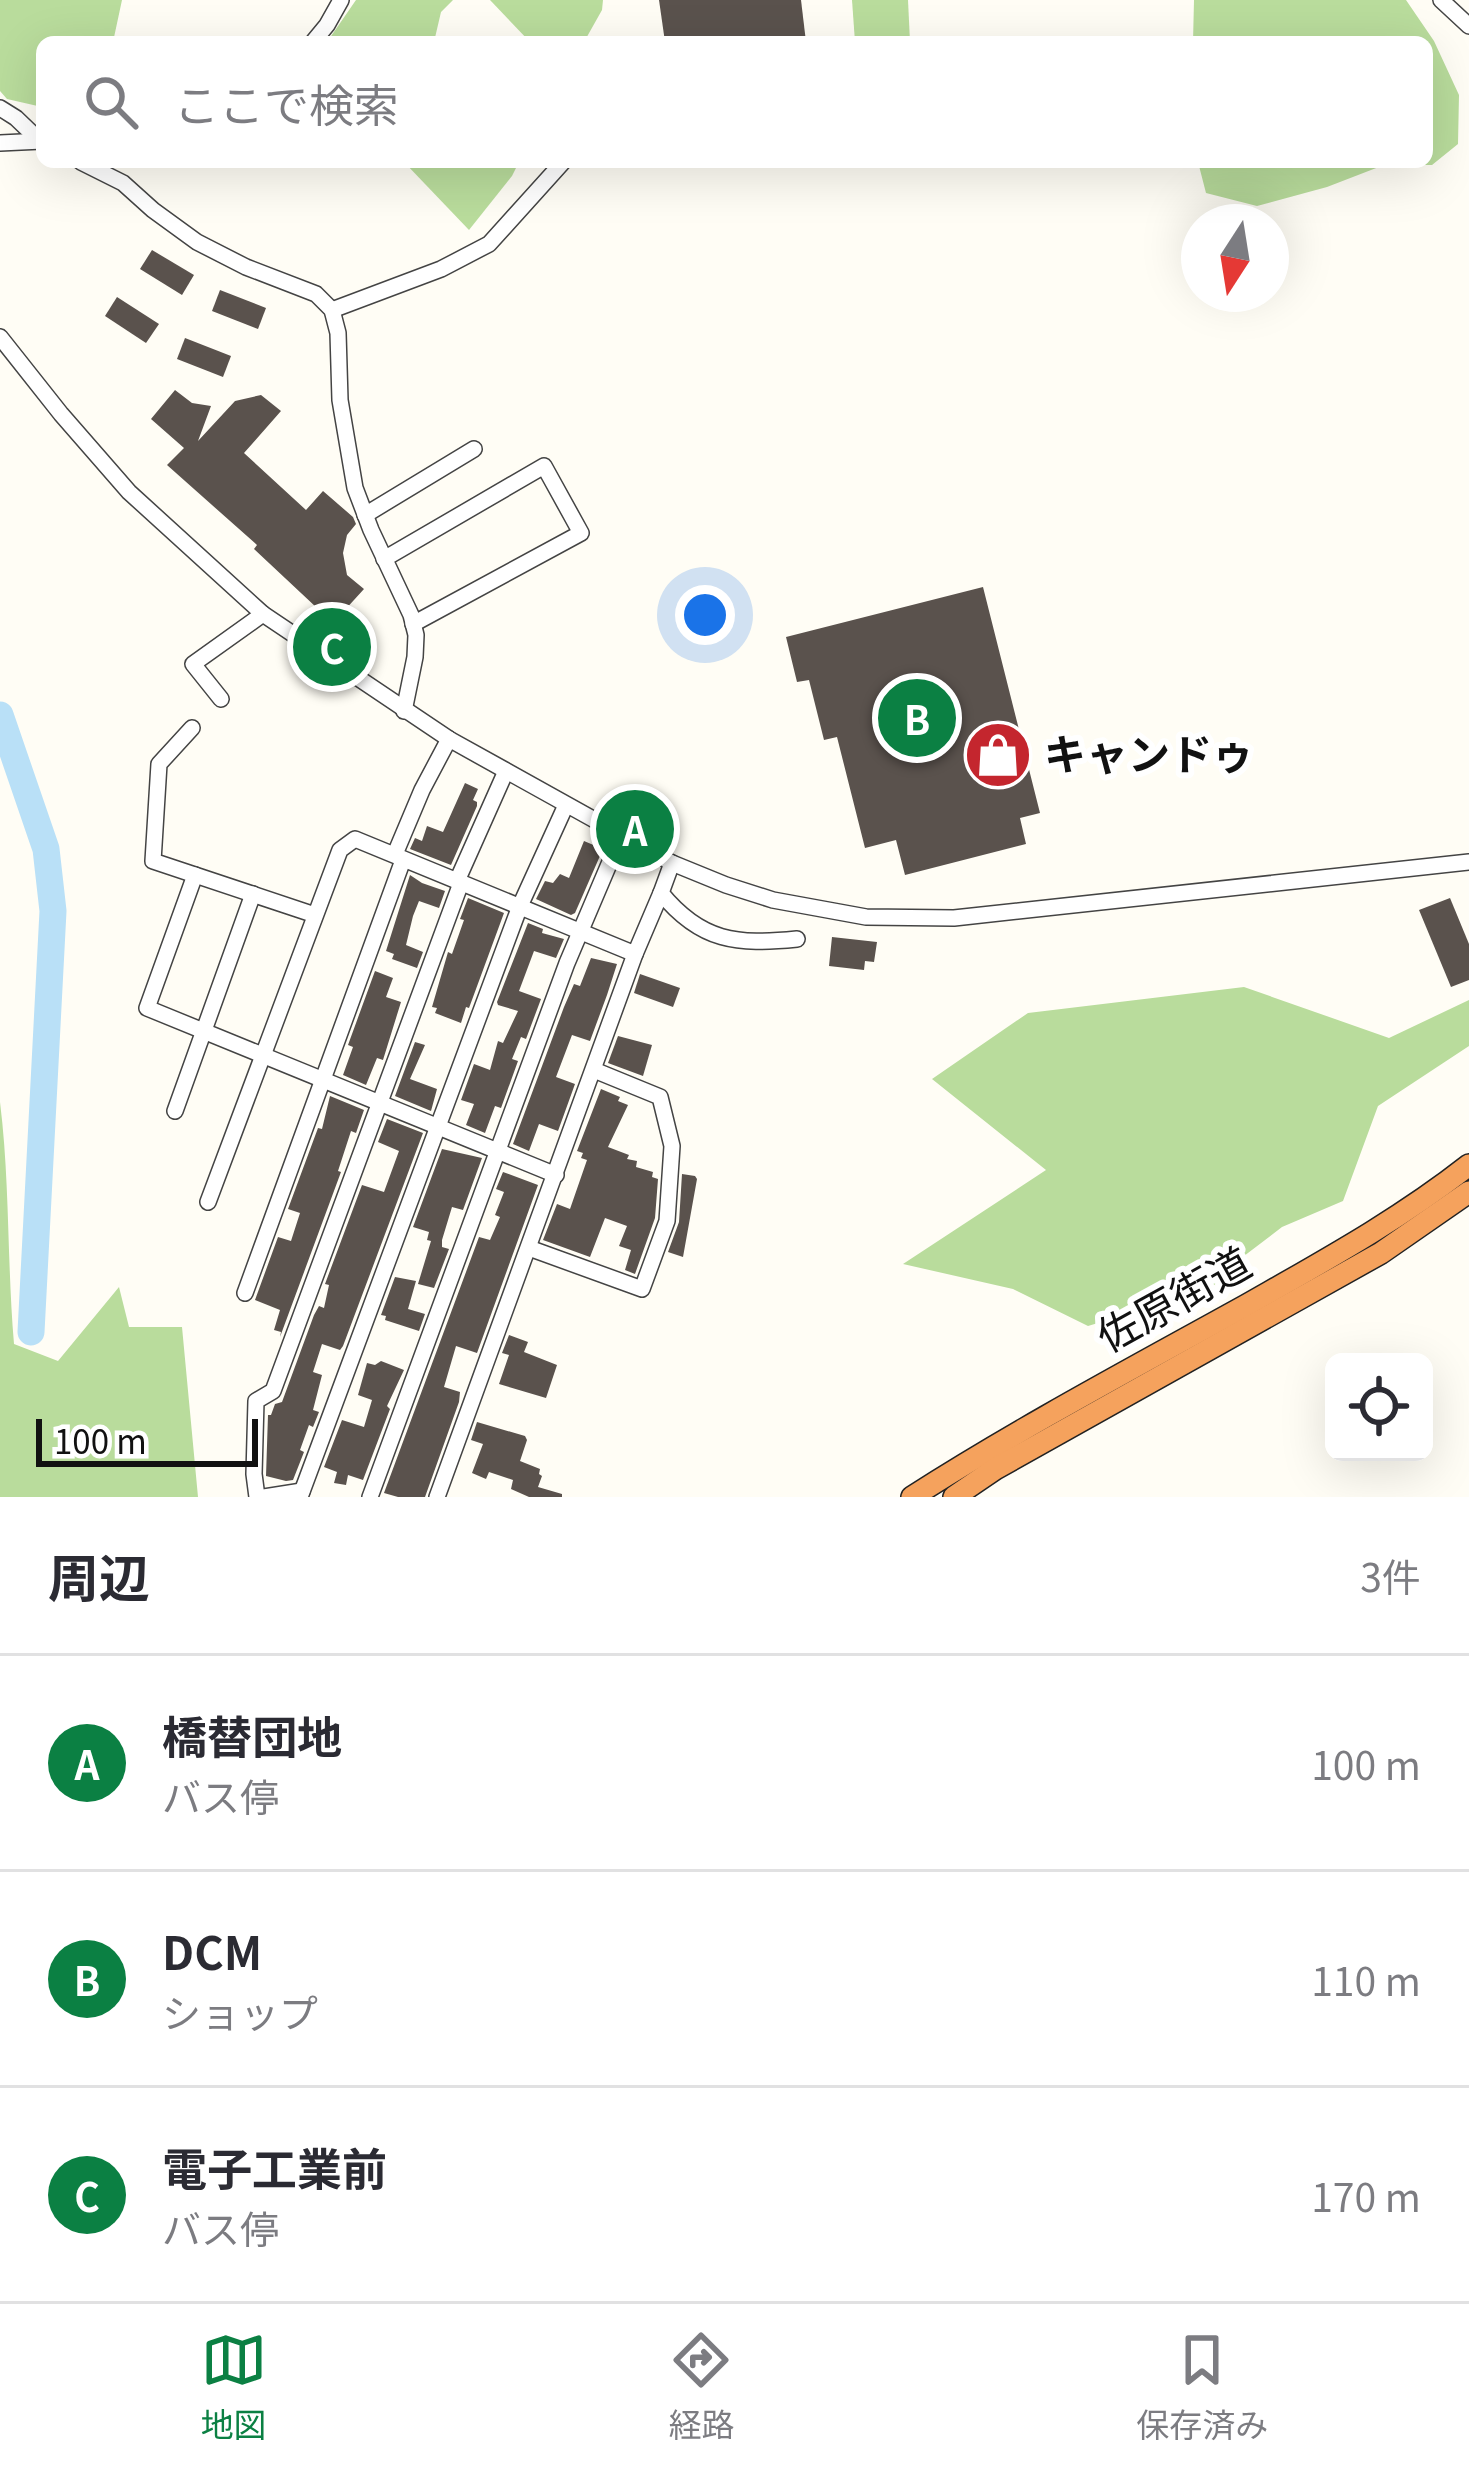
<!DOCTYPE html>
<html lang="ja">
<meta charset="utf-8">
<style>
body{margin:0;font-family:Georgia,"Noto Sans JP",serif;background:#f7f7f7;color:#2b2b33}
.controls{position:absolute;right:36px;bottom:36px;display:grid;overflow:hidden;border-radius:18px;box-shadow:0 12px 48px #0002}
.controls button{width:108px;height:108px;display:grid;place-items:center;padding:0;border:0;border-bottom:3px solid #e1e1e2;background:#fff;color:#2b2b33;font:60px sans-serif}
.compass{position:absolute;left:1181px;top:204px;width:108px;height:108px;border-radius:50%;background:#fff;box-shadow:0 12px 48px #0002;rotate:192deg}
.scale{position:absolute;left:36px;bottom:30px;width:222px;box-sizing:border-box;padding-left:12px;border:6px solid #111;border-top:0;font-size:33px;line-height:42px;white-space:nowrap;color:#111;-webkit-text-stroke:9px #fff;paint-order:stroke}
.you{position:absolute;left:705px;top:615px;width:42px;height:42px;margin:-30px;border:9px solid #fff;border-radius:50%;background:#1a73e8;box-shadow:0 0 0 18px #1a73e833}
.badge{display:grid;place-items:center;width:78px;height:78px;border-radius:50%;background:#0b8043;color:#fff;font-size:39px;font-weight:700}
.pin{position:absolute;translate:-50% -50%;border:6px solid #fff;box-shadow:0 3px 12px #0006}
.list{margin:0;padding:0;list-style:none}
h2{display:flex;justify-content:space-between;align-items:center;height:156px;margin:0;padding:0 48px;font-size:51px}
h2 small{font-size:39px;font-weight:400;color:#7c7c81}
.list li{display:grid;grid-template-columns:78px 1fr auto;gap:36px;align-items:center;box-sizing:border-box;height:216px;padding:0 48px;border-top:3px solid #e1e1e2}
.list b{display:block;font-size:45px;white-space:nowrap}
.list p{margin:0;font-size:39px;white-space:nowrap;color:#7c7c81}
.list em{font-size:39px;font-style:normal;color:#7c7c81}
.icon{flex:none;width:66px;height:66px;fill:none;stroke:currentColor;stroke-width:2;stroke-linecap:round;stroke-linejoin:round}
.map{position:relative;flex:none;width:1469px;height:1497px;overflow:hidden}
.search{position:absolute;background:#fff;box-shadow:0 12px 48px #0002;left:36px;right:36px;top:36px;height:132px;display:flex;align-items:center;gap:30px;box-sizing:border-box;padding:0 42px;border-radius:18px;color:#7c7c81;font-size:45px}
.sheet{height:804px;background:#fff}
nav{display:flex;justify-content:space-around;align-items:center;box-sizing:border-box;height:168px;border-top:3px solid #e1e1e2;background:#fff;font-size:33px;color:#7c7c81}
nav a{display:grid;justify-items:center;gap:6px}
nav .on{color:#0b8043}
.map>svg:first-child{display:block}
.forest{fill:#b9dc9c}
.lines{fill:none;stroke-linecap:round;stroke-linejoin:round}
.river{stroke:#b9e0f7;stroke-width:27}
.building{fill:#5a524d}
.minor-casing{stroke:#444;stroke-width:18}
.highway-casing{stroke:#222;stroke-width:24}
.minor{stroke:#fff;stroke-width:15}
.highway{stroke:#f5a25d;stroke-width:21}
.labels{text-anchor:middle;stroke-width:12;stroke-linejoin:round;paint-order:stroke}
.poi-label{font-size:42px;font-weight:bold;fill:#111;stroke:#fff;text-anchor:start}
.street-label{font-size:42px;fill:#111;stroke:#fff}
</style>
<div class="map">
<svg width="1469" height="1497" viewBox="0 0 1469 1497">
<rect width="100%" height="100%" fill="#fffdf5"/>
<!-- forest -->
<g class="forest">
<path d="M0 0H122L113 42H42V107L7 99 0 91Z"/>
<path d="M356 0H453L441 12 434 42H327Z"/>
<path d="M490 0H603L602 10 584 42H530Z"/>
<path d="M852 0H908L910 42H855Z"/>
<path d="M1194 0H1406L1434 41 1459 95 1458 144 1432 165H1384L1327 187 1257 206 1206 193 1198 162H1427V42H1193Z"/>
<path d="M404 162H519L512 176 469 230Z"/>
<path d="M1244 987 1389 1038 1469 1000V1046L1378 1106 1343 1201 1282 1227 1244 1256 1210 1289 1088 1326 1013 1289 903 1264 1046 1170 932 1079 1028 1013Z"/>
<path d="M0 1102C10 1182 7 1263 14 1344L58 1361 119 1287 129 1327H182L198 1497H0Z"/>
</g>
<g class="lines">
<!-- river -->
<path class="river" d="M0 715 46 849 53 911 31 1332"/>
</g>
<!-- building -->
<g class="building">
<path d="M659 0H801L806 42H665Z"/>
<path d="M152 250 194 275 182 295 140 269Z"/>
<path d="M220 290 266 308 258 329 212 311Z"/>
<path d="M117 297 159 324 146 343 105 316Z"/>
<path d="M185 338 231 356 223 377 177 359Z"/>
<path d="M175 390 192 403 211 406 198 441 235 401 261 395 281 411 244 453 306 510 323 491 353 517 356 524 347 535 343 553 347 575 364 589 333 623 254 549 257 545 167 465 184 448 151 419Z"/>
<path d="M983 587 1040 813 1020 818 1026 844 905 875 896 840 865 848 837 737 824 740 809 680 797 682 786 637Z"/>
<path d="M465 783 478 789 473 800 477 802V806L451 865 410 849 415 838 422 841 427 826 443 832Z"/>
<path d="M584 841 603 849 575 913 571 915 536 899 545 881 553 883 560 874 569 878Z"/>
<path d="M410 875 422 883 445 891 439 908 419 901 413 916 406 945 423 952 417 968 392 959 394 954 386 951Z"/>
<path d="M468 898 504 913 469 1008 466 1007 461 1023 435 1013 437 1008 432 1007 448 952 452 954 464 920 460 919Z"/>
<path d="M1450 898 1469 944V980L1451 987 1419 910Z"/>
<path d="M528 923 543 929 542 933 564 939 556 958 534 951 519 991 541 999 526 1039 521 1037 512 1059 518 1061 501 1108 495 1106 485 1133 466 1125 474 1104 461 1100 474 1064 490 1070 498 1041 503 1043 518 1011 498 1005 497 1002Z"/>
<path d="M832 937 877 942 874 962 865 961 864 970 829 966Z"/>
<path d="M591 958 617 964 607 995 590 1041 572 1035 556 1077 575 1084 558 1131 539 1124 529 1151 513 1144 564 1007 574 984 580 986Z"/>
<path d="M375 971 393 978 386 997 401 1002 383 1060 377 1058 366 1085 343 1075 353 1047 348 1045Z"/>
<path d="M640 974 680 988 673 1007 634 993Z"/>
<path d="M618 1036 652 1045 643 1076 608 1063Z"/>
<path d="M415 1042 425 1045 410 1079 437 1089 431 1111 395 1096Z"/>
<path d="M601 1089 620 1097 618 1101 628 1105 608 1147 629 1155 627 1159 637 1161 636 1167 653 1172 652 1177 658 1179 655 1218 635 1274 625 1270 631 1250 619 1246 627 1226 605 1218 590 1257 543 1240 557 1204 570 1209 587 1160 581 1158 583 1153 577 1151Z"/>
<path d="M330 1096 364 1110 356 1133 351 1131 338 1171 341 1172 280 1337 281 1332 274 1330 280 1310 255 1300 278 1237 291 1241 300 1213 288 1209 318 1128 322 1129Z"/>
<path d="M387 1119 423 1133 343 1346 340 1350 322 1344 313 1372 322 1375 313 1410 319 1412 313 1427 309 1425 300 1450 304 1452 293 1480 286 1481 266 1476 268 1415H271L275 1404 282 1402 314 1315 319 1306 324 1308 329 1285 325 1284 362 1185 384 1192 399 1151 378 1142Z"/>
<path d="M442 1149 482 1158 463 1210 452 1207 442 1240V1247L449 1249 434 1288 418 1284 431 1241 427 1240 429 1232 413 1227Z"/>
<path d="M503 1172 538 1185 477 1353 456 1346 444 1387 460 1392 459 1402 425 1497H398L384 1493 479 1237 490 1240 500 1217 495 1215 504 1192 496 1189Z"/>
<path d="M682 1174 695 1176 697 1179 683 1257 668 1252 679 1222Z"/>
<path d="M395 1277 416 1281 408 1309 425 1314 419 1331 385 1320 386 1316 381 1315Z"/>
<path d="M509 1335 528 1342 524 1352 557 1365 546 1398 499 1384 509 1355 502 1353Z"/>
<path d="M381 1361 404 1370 387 1406 390 1409 363 1480 348 1475 346 1485 334 1483 337 1472 324 1467 342 1420 364 1427 372 1400 358 1395 367 1363 375 1365Z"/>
<path d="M477 1422 525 1436 527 1440 520 1461 540 1469 539 1474 542 1476 538 1487 562 1494V1497H529L511 1489 513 1480 489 1472 486 1479 472 1473 483 1444 471 1440Z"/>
</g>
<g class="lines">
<!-- minor casing -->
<g class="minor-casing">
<g id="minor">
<path d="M1441 0 1469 26"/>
<path d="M313 42 327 25 341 0"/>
<path d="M0 108 16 118 42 143"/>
<path d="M0 143 42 141"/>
<path d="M81 162 123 183 153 210 197 242 246 267 316 294 332 310 338 333 340 400 355 488 371 530 411 615 416 635 415 657 404 711"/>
<path d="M332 310 441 269 489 244 563 162"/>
<path d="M0 337 61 414 129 492 263 614 449 739 672 863 726 885 773 900 866 917 954 918 1469 862"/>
<path d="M365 515 474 449"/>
<path d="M384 559 544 466 581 533 413 624"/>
<path d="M221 699 193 664 263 614"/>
<path d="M192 728 159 764 153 861 315 915"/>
<path d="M395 854 422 790 449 739"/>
<path d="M672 863 661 893C701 942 737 945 797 939"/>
<path d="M195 875 147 1008 556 1175"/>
<path d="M457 881 506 771"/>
<path d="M175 1111 253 894"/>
<path d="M208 1202 340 850 355 839 635 954"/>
<path d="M529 1248 642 1289 667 1221 672 1146 660 1097 594 1070"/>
<path d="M245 1293 403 860"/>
<path d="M257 1497 254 1474 256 1401 273 1391 461 883"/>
<path d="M264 1497 302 1491"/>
<path d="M300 1497 520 906 566 805"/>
<path d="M370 1497 567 963 621 836"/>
<path d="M437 1497 635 954 661 893"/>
</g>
</g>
<!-- highway casing -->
<g class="highway-casing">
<g id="highway">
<path d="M912 1497C1020 1428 1133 1368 1245 1306 1322 1262 1399 1220 1469 1165"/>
<path d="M954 1497 995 1469 1381 1253 1469 1192"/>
</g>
</g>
<!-- minor -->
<use href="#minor" class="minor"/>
<!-- highway -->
<use href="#highway" class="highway"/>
</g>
<!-- icons -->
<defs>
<g id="shop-disc" transform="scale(3.45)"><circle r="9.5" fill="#c4262e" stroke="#fff"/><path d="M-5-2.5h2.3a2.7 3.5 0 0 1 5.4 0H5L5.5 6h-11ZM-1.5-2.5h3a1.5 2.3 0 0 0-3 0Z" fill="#fff"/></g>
</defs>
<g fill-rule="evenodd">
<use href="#shop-disc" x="998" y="755"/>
</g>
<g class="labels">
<!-- poi labels -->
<g class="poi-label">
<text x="1044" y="770">キャンドゥ</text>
</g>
<!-- street labels -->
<g class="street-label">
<text transform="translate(1174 1300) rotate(-29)" y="15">佐原街道</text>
</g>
</g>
</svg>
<div class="controls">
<button><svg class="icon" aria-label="locate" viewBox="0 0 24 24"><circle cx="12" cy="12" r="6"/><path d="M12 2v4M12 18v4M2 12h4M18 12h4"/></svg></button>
</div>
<svg class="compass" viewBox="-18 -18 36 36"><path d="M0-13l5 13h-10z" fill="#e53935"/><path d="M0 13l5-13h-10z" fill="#7c7c81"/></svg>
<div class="scale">100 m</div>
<div class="you"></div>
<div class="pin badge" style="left:635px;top:829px">A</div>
<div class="pin badge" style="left:917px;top:718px">B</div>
<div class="pin badge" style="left:332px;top:647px">C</div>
<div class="search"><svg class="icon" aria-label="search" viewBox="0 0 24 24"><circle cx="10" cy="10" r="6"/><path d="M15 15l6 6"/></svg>ここで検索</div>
</div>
<section class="sheet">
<h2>周辺<small>3件</small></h2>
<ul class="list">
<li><span class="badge">A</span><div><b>橋替団地</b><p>バス停</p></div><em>100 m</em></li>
<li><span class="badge">B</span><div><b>DCM</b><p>ショップ</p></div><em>110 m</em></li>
<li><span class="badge">C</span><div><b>電子工業前</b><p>バス停</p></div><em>170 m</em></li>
</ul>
</section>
<nav>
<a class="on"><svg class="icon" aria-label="map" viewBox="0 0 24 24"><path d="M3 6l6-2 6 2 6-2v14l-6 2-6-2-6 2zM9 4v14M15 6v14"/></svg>地図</a>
<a><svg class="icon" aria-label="directions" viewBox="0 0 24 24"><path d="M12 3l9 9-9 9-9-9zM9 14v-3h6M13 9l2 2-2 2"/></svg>経路</a>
<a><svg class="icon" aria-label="saved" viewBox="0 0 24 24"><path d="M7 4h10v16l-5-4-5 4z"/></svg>保存済み</a>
</nav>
